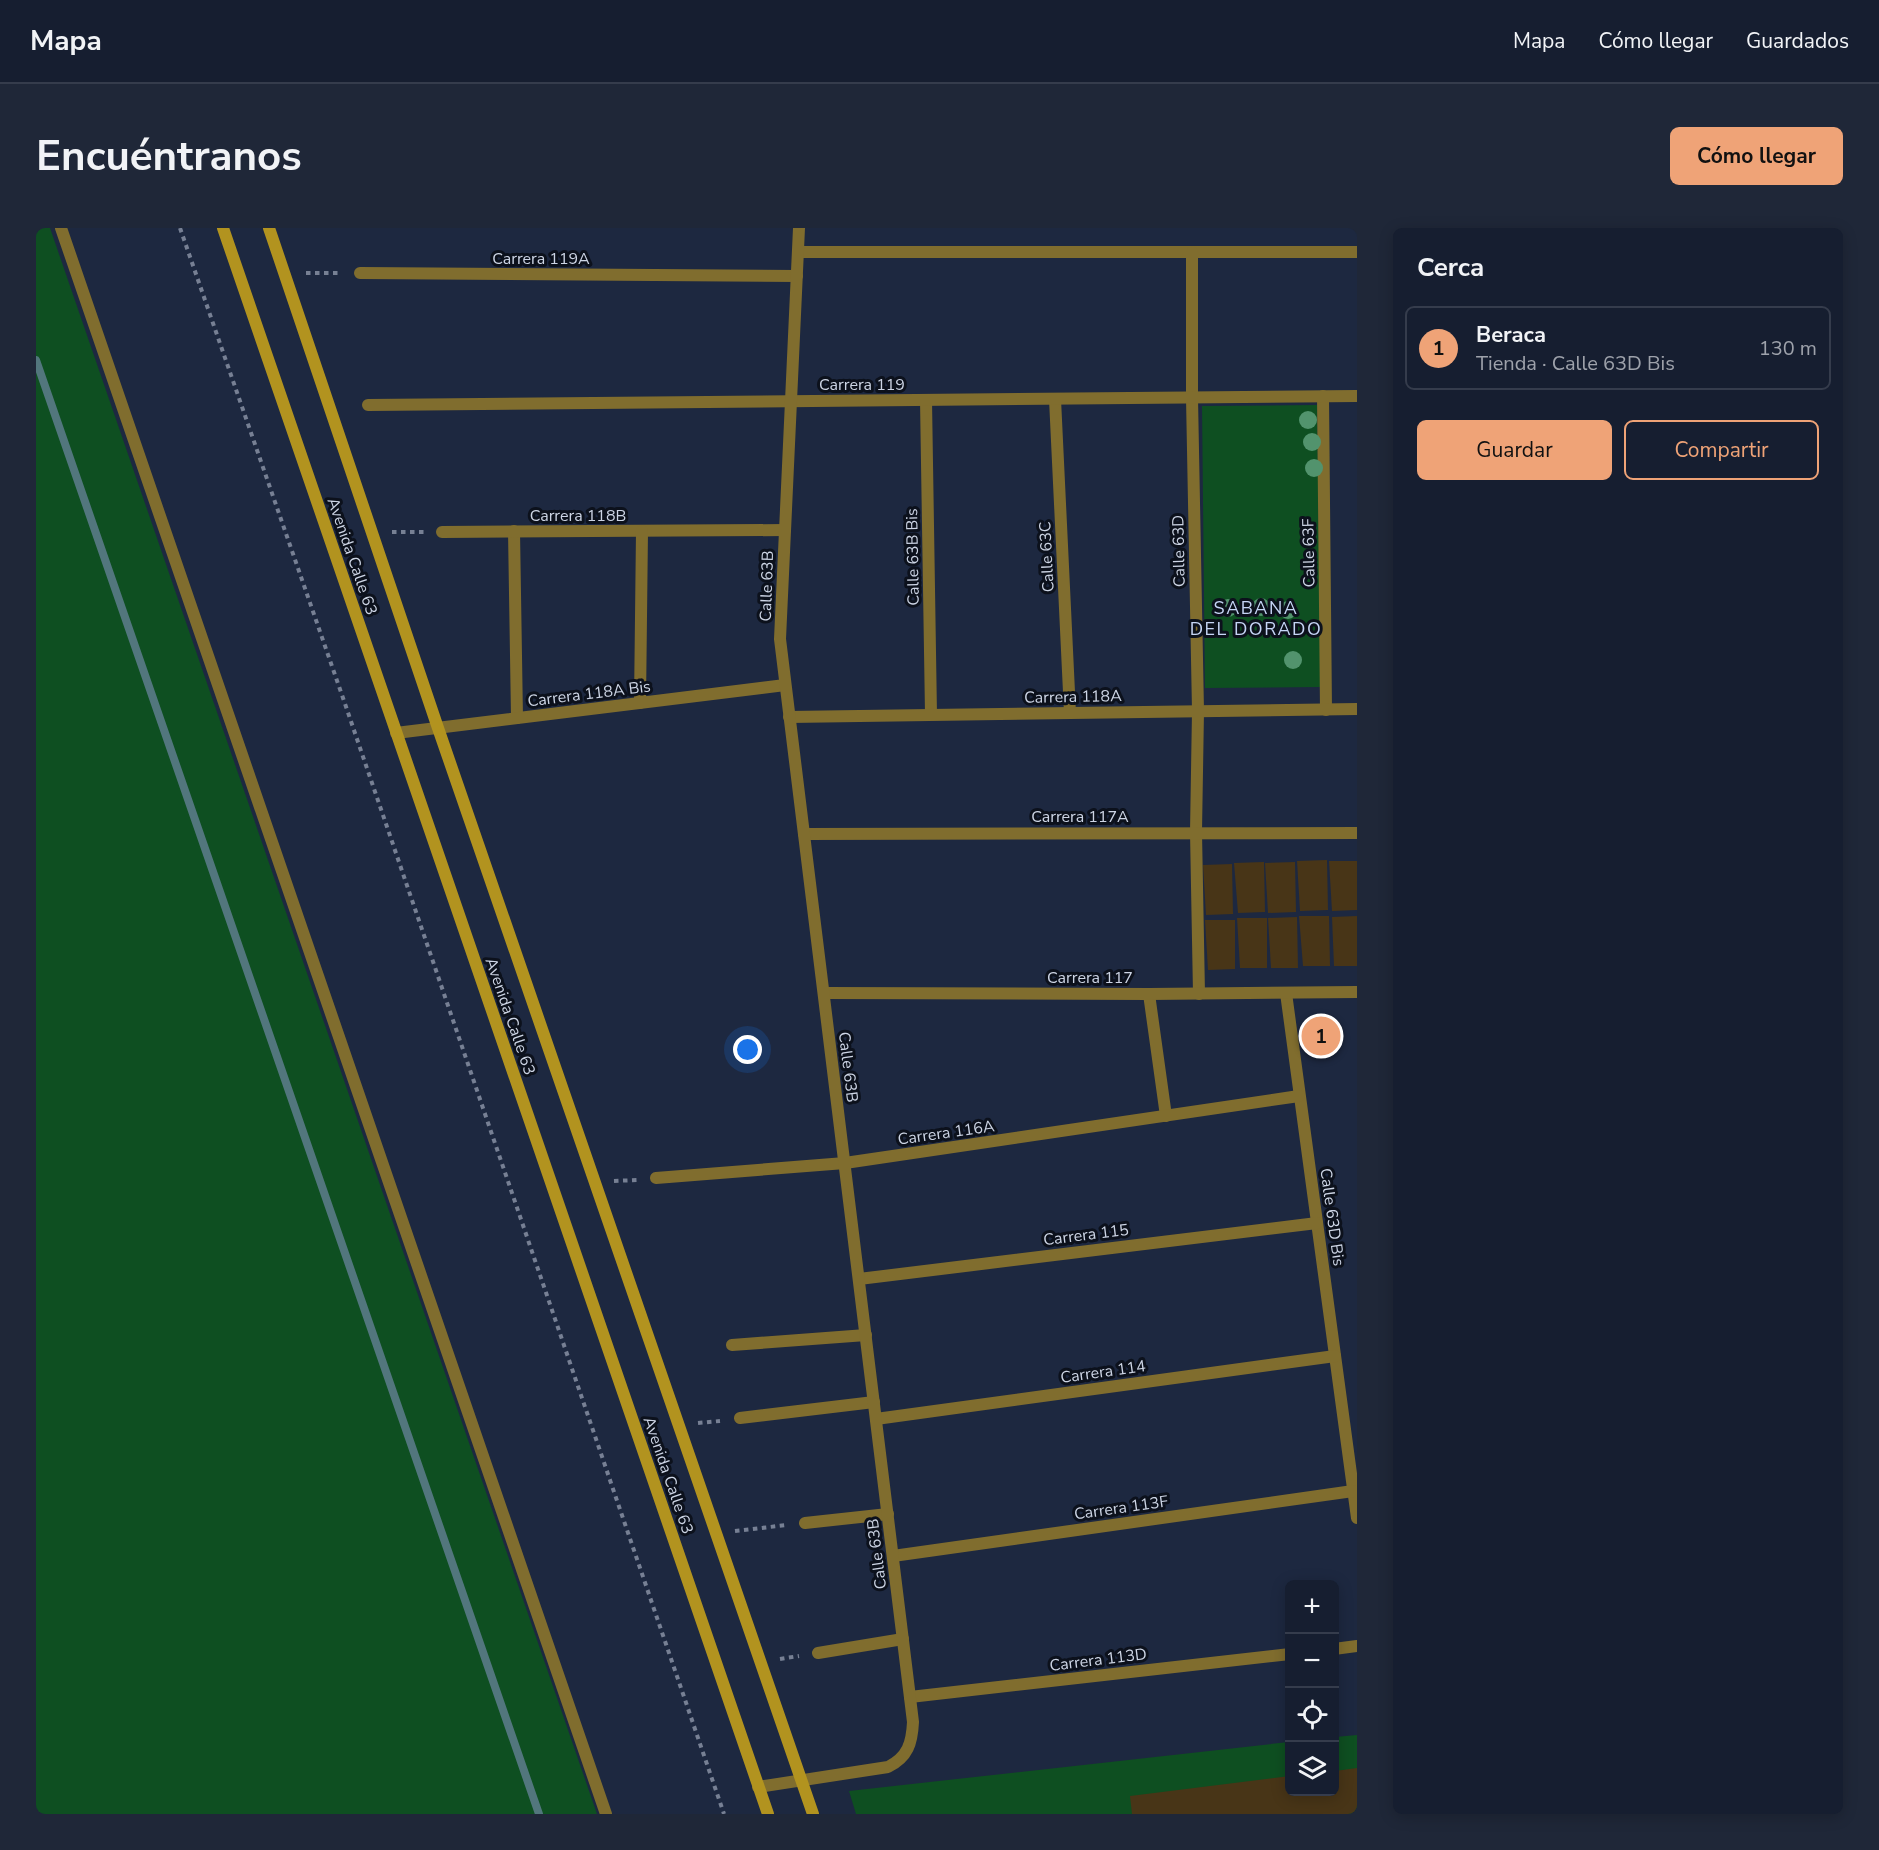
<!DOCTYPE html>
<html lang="es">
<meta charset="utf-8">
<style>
body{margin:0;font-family:"Nunito Sans",sans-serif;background:#1f2738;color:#f1f3f6}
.controls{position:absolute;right:18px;bottom:18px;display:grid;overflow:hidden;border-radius:9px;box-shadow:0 3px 15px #0003}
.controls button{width:54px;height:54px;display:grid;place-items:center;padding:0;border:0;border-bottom:2px solid #353c4c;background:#161e30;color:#f1f3f6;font:30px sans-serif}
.you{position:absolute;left:712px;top:822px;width:21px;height:21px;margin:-15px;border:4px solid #fff;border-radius:50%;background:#1a73e8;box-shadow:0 0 0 9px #1a73e833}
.badge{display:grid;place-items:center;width:39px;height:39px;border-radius:50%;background:#efa377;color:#111;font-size:20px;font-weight:700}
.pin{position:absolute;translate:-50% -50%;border:3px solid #fff;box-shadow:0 2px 6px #0006}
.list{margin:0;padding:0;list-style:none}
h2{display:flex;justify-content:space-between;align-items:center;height:78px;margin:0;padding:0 24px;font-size:26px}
h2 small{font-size:20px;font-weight:400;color:#9ea2ab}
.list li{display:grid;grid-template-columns:39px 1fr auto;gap:18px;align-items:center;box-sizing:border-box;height:84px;margin:0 12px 12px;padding:0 12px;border:2px solid #353c4c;border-radius:9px}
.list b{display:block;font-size:22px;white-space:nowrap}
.list p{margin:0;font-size:20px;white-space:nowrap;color:#9ea2ab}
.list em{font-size:20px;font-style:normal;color:#9ea2ab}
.actions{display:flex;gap:12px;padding:18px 24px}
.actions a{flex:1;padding:14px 0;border:2px solid #efa377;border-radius:9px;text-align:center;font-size:21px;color:#efa377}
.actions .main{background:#efa377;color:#111}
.icon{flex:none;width:33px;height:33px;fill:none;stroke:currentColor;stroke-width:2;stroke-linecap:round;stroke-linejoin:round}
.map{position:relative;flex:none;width:1321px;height:1586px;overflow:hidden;border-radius:9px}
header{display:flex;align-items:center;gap:36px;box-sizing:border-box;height:84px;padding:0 30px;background:#161e30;border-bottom:2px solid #353c4c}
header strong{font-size:28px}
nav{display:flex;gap:33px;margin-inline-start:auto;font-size:21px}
.intro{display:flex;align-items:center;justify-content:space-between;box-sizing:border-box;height:144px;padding:0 36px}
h1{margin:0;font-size:42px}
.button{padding:15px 27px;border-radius:9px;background:#efa377;color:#111;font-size:21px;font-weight:700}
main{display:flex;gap:36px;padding:0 36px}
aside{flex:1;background:#161e30;border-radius:9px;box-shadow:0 3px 15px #0003}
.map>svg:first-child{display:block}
.green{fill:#0e4f21}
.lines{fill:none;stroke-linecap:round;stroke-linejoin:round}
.stream{stroke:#52767d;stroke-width:8}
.building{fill:#483517}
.path{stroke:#778094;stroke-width:4;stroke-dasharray:4.5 4.5;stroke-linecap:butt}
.service{stroke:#806d2e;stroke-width:12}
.minor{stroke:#806d2e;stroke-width:12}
.tertiary{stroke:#806d2e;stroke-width:12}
.secondary{stroke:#b2931f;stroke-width:12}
.tree{fill:#52936d}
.labels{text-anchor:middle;stroke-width:6;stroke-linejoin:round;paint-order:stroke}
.street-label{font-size:16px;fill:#cdd5e5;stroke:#0c111c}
.neighbourhood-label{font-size:18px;letter-spacing:1.5px;fill:#c6d6f6;stroke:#0c111c}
</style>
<header>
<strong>Mapa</strong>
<nav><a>Mapa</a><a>Cómo llegar</a><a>Guardados</a></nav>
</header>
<div class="intro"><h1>Encuéntranos</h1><a class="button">Cómo llegar</a></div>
<main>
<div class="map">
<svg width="1321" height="1586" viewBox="0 0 1321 1586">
<rect width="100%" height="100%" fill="#1d2840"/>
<!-- green -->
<g class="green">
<path d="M0 0H14L561 1586H0Z"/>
<path d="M1281 177 1285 459 1169 460 1166 178Z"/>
<path d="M1321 1507V1586H820L813 1563 1253 1514 1254 1564H1298L1299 1509Z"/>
</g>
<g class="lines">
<!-- stream -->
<path class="stream" d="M0 132 503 1586"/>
</g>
<!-- building -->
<g class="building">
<path d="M1291 632 1292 682 1264 683 1261 633Z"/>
<path d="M1293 633H1321V682L1296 683Z"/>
<path d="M1228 634 1229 684 1202 685 1198 635Z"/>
<path d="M1259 634 1260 684 1232 685 1229 635Z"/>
<path d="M1196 636 1197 686 1170 687 1167 637Z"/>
<path d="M1263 688H1293L1294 738H1267Z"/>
<path d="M1321 688V738H1298L1296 689Z"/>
<path d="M1261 689 1262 740H1235L1232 690Z"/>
<path d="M1201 690H1231V740H1204Z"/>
<path d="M1169 692H1199V741L1172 742Z"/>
<path d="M1321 1540V1586H1096L1094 1568 1254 1548V1564H1298L1299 1543Z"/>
</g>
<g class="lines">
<!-- path -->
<g class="path">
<path d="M144 0 307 470 688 1586"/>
<path d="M270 45H304"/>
<path d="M356 304H388"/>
<path d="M578 953 601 952"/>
<path d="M662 1195 684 1193"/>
<path d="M699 1303 751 1297"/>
<path d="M744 1431 763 1428"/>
</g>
<!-- service -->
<g class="service">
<path d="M25 0 570 1586"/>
<path d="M620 950 809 935"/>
<path d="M696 1117 830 1107"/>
<path d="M782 1425 867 1411"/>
</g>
<!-- minor -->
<g class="minor">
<path d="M762 24H1321"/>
<path d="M1156 24V170L1162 483 1160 604 1163 766"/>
<path d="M324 45 761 48"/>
<path d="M1287 168 1290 482"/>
<path d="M1019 171 1034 485"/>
<path d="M890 172 895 486"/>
<path d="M332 177 1321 168"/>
<path d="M478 303 481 490"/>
<path d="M406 304 749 302"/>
<path d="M604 475 606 303"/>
<path d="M753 489 1321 481"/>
<path d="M768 606 1321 605"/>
<path d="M1250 765 1321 1290"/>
<path d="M1113 766 1130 888"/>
<path d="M809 935 1263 868"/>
<path d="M823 1051 1281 995"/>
<path d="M704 1190 838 1174"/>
<path d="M840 1191 1299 1128"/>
<path d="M769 1295 852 1286"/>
<path d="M857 1328 1317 1263"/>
<path d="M1298 1421 1321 1418"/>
<path d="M874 1469 1254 1426"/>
</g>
<!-- tertiary -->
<g class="tertiary">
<path d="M360 505 749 457"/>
<path d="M788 765 1113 766 1321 764"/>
<path d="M722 1559 852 1539C872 1529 876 1515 877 1494L744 411 763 0"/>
</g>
<!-- secondary -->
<g class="secondary">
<path d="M187 0 732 1586"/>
<path d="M233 0 402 500 777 1586"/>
</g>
</g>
<!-- trees -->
<g class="tree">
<circle cx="1272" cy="192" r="9"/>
<circle cx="1276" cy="214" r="9"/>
<circle cx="1278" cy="240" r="9"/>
<circle cx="1225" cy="379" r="9"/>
<circle cx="1192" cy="380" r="9"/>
<circle cx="1252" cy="382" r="9"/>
<circle cx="1257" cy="432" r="9"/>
</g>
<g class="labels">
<!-- street labels -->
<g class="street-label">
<text x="505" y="36">Carrera 119A</text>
<text x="826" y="162">Carrera 119</text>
<text x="542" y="293">Carrera 118B</text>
<text transform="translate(1142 323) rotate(-91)" y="6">Calle 63D</text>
<text transform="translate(1272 325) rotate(-91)" y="6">Calle 63F</text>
<text transform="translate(317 328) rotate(71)" y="6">Avenida Calle 63</text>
<text transform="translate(876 329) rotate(-91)" y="6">Calle 63B Bis</text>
<text transform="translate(1010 329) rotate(-93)" y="6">Calle 63C</text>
<text transform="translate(730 358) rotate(-88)" y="6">Calle 63B</text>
<text transform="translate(553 465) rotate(-7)" y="6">Carrera 118A Bis</text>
<text transform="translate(1037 468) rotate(-1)" y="6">Carrera 118A</text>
<text x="1044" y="594">Carrera 117A</text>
<text x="1054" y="755">Carrera 117</text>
<text transform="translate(475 788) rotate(71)" y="6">Avenida Calle 63</text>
<text transform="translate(813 839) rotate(83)" y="6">Calle 63B</text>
<text transform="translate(910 904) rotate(-8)" y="6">Carrera 116A</text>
<text transform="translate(1297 989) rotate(82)" y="6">Calle 63D Bis</text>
<text transform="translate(1050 1006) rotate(-7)" y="6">Carrera 115</text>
<text transform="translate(1067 1143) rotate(-8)" y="6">Carrera 114</text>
<text transform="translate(633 1247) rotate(71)" y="6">Avenida Calle 63</text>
<text transform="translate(1085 1279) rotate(-8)" y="6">Carrera 113F</text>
<text transform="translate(840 1326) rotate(-97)" y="6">Calle 63B</text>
<text transform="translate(1062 1431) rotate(-7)" y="6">Carrera 113D</text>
</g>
<!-- neighbourhood labels -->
<g class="neighbourhood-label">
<text x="1220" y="386">SABANA<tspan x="1220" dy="21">DEL DORADO</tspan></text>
</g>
</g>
</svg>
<div class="controls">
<button>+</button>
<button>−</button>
<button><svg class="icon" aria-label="locate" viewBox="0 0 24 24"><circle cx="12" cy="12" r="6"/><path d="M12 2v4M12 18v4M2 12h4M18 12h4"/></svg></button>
<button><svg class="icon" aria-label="layers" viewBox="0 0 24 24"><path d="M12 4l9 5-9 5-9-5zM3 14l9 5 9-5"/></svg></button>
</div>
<div class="you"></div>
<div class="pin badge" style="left:1285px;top:808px">1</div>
</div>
<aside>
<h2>Cerca<small></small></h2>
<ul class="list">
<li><span class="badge">1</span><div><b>Beraca</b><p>Tienda · Calle 63D Bis</p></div><em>130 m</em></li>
</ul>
<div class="actions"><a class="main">Guardar</a><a>Compartir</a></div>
</aside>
</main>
